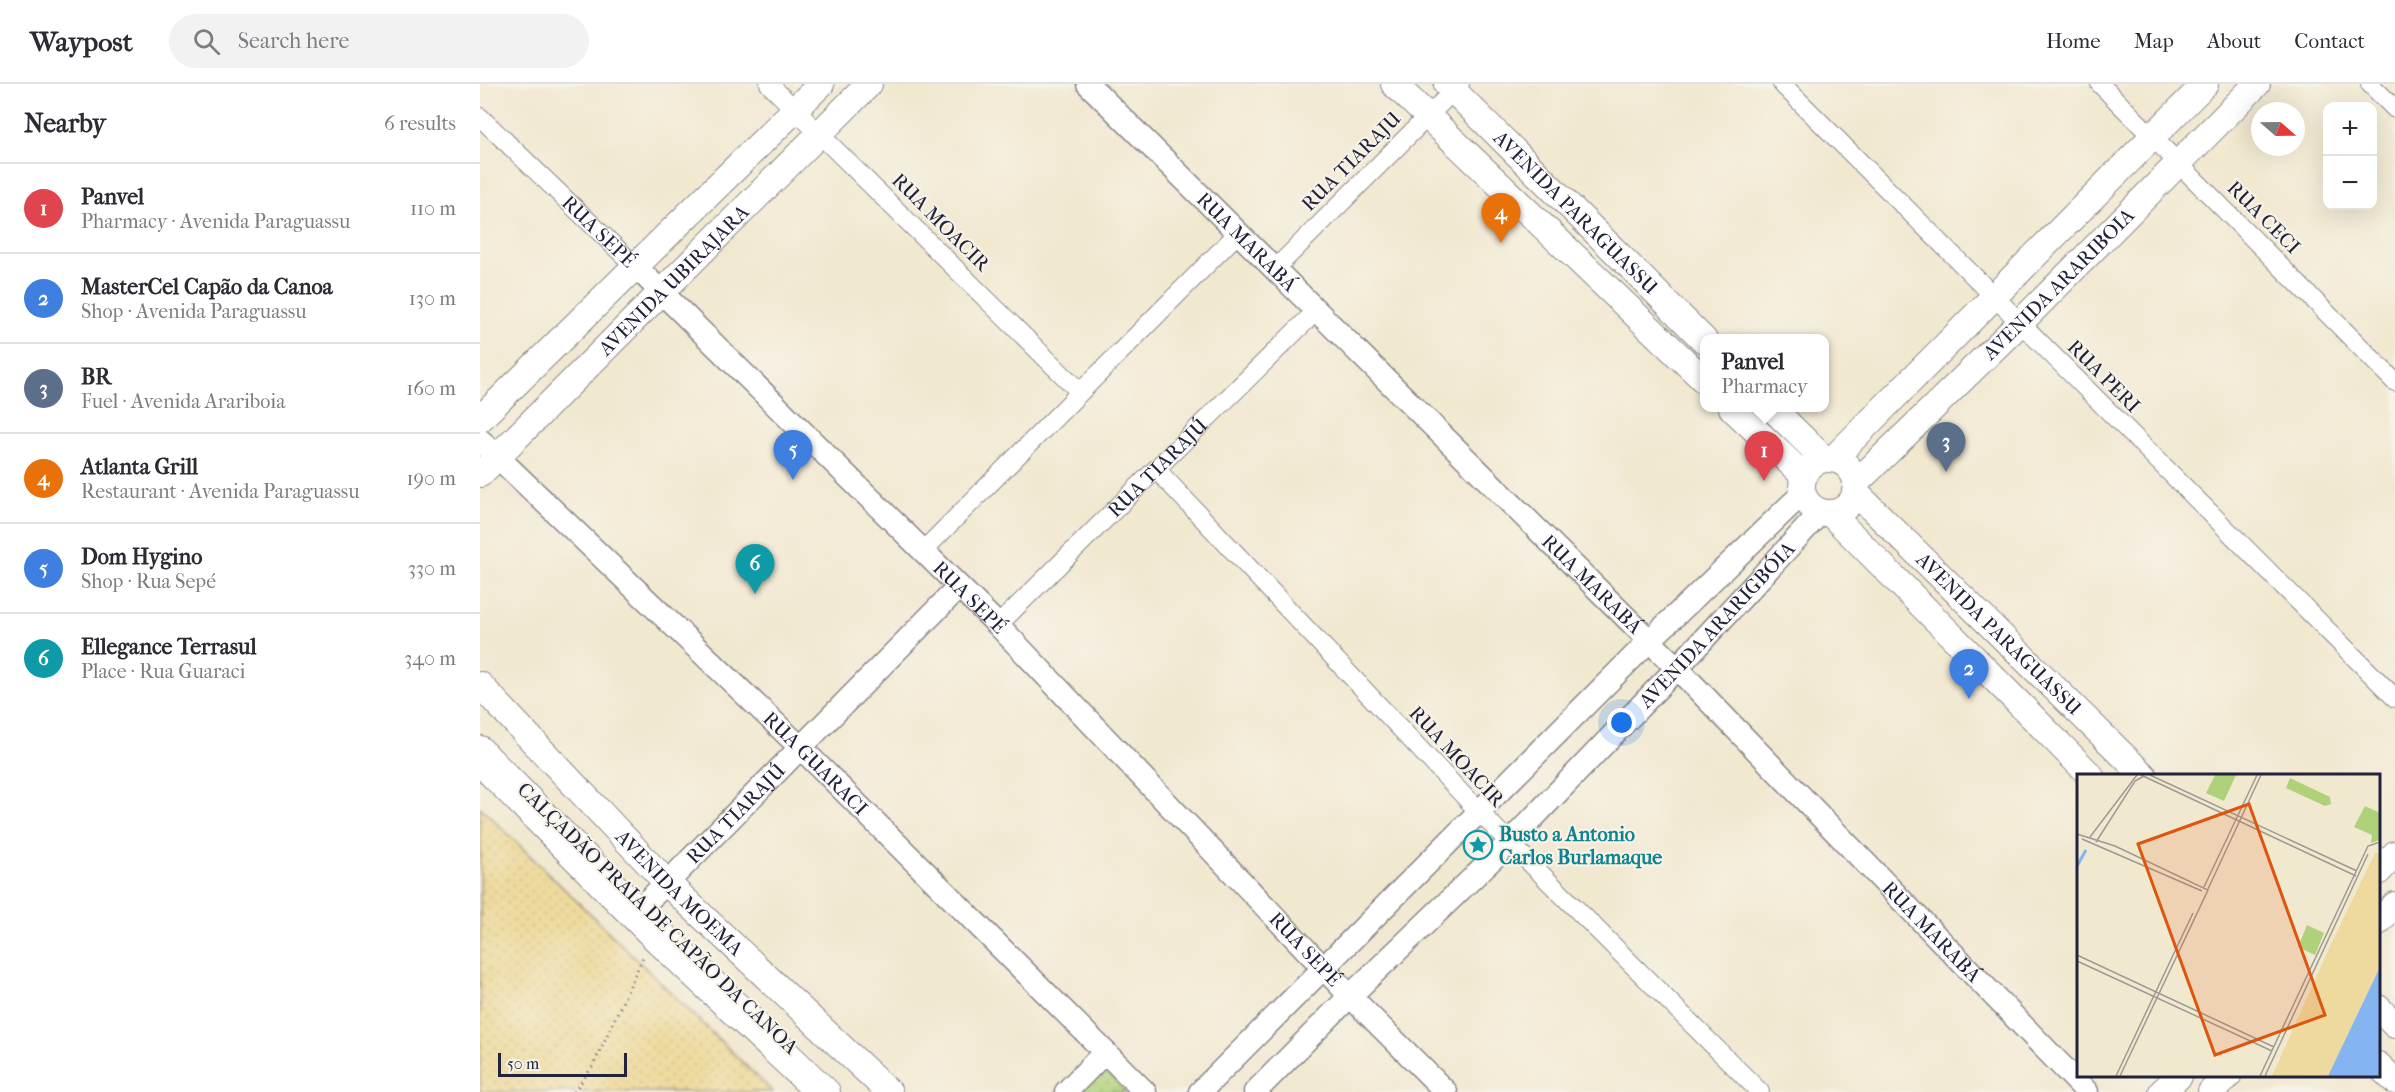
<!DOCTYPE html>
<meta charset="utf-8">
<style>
body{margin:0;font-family:"IM FELL French Canon",serif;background:#f2f2f3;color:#2b2b33}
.controls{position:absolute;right:18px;top:18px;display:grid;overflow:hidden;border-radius:12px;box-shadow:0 6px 24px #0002}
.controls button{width:54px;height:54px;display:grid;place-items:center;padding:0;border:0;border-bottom:2px solid #e1e1e2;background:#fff;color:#2b2b33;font:30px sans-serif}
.compass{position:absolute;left:1771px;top:18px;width:54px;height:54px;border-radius:50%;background:#fff;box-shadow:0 6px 24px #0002;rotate:110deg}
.scale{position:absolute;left:18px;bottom:15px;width:129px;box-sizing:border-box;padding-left:6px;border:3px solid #22223b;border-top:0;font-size:16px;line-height:21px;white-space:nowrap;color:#22223b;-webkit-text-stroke:4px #f7f3e8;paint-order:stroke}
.you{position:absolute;left:1142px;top:639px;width:21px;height:21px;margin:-15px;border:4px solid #fff;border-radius:50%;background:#1a73e8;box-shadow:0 0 0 9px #1a73e833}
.badge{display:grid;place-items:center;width:39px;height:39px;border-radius:50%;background:#b45309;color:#fff;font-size:20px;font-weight:700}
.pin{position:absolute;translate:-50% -50px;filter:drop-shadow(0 2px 3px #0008)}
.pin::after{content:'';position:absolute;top:32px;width:21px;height:18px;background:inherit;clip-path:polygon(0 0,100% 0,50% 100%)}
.popup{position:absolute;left:1220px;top:250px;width:129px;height:78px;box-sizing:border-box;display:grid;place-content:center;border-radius:12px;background:#fff;filter:drop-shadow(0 2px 4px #0005);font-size:20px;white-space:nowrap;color:#7c7c81}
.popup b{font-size:22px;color:#2b2b33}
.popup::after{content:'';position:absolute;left:50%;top:100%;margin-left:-12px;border:12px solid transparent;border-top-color:#fff}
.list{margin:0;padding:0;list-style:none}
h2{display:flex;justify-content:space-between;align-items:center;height:78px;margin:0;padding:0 24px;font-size:26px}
h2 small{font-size:20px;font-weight:400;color:#7c7c81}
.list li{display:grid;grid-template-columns:39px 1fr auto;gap:18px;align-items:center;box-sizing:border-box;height:90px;padding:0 24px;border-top:2px solid #e1e1e2}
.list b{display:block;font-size:22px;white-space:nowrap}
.list p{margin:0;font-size:20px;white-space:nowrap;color:#7c7c81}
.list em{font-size:20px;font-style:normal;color:#7c7c81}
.icon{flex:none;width:33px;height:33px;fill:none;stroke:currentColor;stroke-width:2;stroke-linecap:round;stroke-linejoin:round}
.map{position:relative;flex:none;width:1915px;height:1008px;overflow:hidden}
header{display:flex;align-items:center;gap:36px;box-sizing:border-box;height:84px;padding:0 30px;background:#fff;border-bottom:2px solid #e1e1e2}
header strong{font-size:28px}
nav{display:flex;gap:33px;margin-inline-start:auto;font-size:21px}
.search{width:420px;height:54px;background:#f2f2f3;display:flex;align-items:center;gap:15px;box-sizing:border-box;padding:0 21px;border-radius:33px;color:#7c7c81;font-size:22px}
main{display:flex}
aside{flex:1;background:#fff}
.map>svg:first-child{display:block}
.sand{fill:url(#sand-dots);stroke:#887e6c;stroke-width:1.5}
.park{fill:url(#park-dots);stroke:#687a5a;stroke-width:1.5}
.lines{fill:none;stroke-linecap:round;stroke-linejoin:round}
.pedestrian-casing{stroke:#8a8586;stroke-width:16}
.minor-casing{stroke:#8a8586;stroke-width:20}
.tertiary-casing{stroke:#8a8586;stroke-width:25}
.secondary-casing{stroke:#8a8586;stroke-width:28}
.path{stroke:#8a8586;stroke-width:3;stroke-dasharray:1.5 4.5;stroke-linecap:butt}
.pedestrian{stroke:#fff;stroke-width:14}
.minor{stroke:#fff;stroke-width:18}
.tertiary{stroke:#fff;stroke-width:22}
.secondary{stroke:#fff;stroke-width:26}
.labels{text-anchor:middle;stroke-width:4.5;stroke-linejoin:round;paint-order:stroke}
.street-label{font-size:20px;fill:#22223b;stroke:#f7f3e8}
.culture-label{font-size:20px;font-weight:bold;fill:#0d838f;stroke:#f7f3e8;text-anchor:start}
.inset-river{fill:none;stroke:#84b5f0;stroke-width:3}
.inset-road{fill:none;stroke:#9e9994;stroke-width:1.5}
.view{fill:#de560e;fill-opacity:0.15;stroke:#de560e;stroke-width:3}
.inset-edge{fill:none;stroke:#22223b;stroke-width:3}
</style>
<header>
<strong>Waypost</strong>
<div class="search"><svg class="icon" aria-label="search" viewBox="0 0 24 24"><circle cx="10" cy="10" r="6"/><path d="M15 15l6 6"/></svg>Search here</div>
<nav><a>Home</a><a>Map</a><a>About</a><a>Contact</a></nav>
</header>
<main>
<aside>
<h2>Nearby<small>6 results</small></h2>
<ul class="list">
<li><span class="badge" style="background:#e0444e">1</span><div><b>Panvel</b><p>Pharmacy · Avenida Paraguassu</p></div><em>110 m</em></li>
<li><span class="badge" style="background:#3f7fe0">2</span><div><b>MasterCel Capão da Canoa</b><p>Shop · Avenida Paraguassu</p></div><em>130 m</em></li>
<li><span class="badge" style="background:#5c6f8a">3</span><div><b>BR</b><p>Fuel · Avenida Arariboia</p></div><em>160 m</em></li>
<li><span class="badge" style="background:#e8710a">4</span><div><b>Atlanta Grill</b><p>Restaurant · Avenida Paraguassu</p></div><em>190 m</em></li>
<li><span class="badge" style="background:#3f7fe0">5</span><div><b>Dom Hygino</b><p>Shop · Rua Sepé</p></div><em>330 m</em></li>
<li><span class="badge" style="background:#0f9aa8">6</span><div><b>Ellegance Terrasul</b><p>Place · Rua Guaraci</p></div><em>340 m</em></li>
</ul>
</aside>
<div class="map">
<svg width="1915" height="1008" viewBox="0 0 1915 1008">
<defs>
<pattern id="sand-dots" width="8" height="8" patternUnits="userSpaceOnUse" patternTransform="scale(1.5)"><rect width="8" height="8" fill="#eeda9e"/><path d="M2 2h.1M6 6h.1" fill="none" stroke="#ccbb89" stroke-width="1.8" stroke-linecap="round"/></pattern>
<pattern id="park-dots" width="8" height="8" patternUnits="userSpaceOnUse" patternTransform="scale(1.5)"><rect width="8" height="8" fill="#afd17a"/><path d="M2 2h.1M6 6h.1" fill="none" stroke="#96b36a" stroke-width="1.8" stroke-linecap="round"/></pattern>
</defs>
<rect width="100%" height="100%" fill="#f7f3e8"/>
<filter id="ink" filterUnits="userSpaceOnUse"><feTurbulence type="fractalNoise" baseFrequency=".0167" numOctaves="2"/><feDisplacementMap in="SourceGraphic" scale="12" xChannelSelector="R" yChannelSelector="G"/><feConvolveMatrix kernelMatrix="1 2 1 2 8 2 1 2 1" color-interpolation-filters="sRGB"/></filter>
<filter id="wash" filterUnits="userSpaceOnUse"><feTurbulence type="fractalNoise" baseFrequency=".008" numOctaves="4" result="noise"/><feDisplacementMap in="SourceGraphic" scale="24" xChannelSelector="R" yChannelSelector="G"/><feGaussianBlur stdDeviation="1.35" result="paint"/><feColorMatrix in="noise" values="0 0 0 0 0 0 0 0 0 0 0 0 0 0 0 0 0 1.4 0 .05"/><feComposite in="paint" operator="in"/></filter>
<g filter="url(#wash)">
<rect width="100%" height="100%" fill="#f1e8d0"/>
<!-- sand -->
<path class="sand" d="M0 723 293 1008H0Z"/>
<!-- park -->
<path class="park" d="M623 984 646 1008H599Z"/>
</g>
<g filter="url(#ink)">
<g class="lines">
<!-- pedestrian casing -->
<g class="pedestrian-casing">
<path id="pedestrian" d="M0 687 170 858 329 1008"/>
</g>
<!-- minor casing -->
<g class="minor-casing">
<g id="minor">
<path d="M289 0 600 308"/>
<path d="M1302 0 1915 614"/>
<path d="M1620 0 1915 298"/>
<path d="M1890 0 1915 25"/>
<path id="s1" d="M0 33 155 182"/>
<path d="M794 186 980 0"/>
<path d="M676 385 1000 729 1280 1008"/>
<path d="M443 467 758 149"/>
<path id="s2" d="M518 541 836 227"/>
</g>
</g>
<!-- tertiary casing -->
<g class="tertiary-casing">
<g id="tertiary">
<path id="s3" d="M608 0 1197 584 1607 1008"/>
<path id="s4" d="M155 182 518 541 870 912 966 1008"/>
<path id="s5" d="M0 356 320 663 665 1008"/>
<path id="s6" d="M157 826 187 799 479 503"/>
<path d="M586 1008 625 968"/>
<path d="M720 1008 1169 557 1323 409"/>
<path id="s7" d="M775 1008 870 912 1029 759 1197 584 1341 428"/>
</g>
</g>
<!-- secondary casing -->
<g class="secondary-casing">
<g id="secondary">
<path d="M914 0 1224 296"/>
<path id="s8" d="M967 0 1224 256"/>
<path d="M1252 324 1324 392"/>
<path d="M1292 324 1344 375"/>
<path d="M0 335 341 0"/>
<path d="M1353 375 1725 0"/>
<circle cx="1349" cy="402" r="27"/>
<path id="s9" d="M0 390 389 0"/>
<path id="s10" d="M1376 399 1539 240 1777 0"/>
<path id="s11" d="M1375 408 1664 692"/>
<path d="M1350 429 1611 692"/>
<path id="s12" d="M0 601 187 799 409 1008"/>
<path d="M0 665 180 848 347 1008"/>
<path d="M1898 788 1915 770"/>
<path d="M1898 838 1915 821"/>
<path d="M1898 924 1915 941"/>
<path d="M1898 981 1915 997"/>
<path d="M1682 1008 1699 992"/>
<path d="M1731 1008 1748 992"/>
</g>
</g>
<!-- path -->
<path class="path" d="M94 1008 113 982 164 871"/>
<!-- pedestrian -->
<use href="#pedestrian" class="pedestrian"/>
<!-- minor -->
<use href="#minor" class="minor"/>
<!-- tertiary -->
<use href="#tertiary" class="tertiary"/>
<!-- secondary -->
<use href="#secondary" class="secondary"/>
</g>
</g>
<!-- icons -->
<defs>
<g id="sight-ring" transform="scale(1.5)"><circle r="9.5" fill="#f7f3e8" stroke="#0f9aa8" stroke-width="1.5"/><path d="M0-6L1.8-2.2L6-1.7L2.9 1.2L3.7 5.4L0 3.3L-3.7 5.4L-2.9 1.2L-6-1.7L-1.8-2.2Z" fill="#0f9aa8"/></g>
</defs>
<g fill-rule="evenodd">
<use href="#sight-ring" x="998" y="761"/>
</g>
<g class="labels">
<!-- street labels -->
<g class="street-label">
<text transform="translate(871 77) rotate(-45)" y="7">RUA TIARAJU</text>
<text dy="7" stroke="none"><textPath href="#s8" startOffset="182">AVENIDA PARAGUASSU</textPath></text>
<text transform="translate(1784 133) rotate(45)" y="7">RUA CECI</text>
<text transform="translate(461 138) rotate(45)" y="7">RUA MOACIR</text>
<text dy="7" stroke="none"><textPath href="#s1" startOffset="165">RUA SEPÉ</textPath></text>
<text dy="7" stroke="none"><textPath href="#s3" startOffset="224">RUA MARABÁ</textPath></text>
<text dy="7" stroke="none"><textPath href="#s9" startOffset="274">AVENIDA UBIRAJARA</textPath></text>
<text dy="7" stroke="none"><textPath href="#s10" startOffset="284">AVENIDA ARARIBOIA</textPath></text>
<text transform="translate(1624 292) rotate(45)" y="7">RUA PERI</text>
<text dy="7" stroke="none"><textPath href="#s2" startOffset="224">RUA TIARAJÚ</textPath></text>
<text dy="7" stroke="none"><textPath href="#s3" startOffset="710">RUA MARABÁ</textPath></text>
<text dy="7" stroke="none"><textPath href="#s4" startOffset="471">RUA SEPÉ</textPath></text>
<text dy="7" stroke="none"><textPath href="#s7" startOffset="657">AVENIDA ARARIGBÓIA</textPath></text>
<text dy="7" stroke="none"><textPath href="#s11" startOffset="202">AVENIDA PARAGUASSU</textPath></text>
<text transform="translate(977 672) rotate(47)" y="7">RUA MOACIR</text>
<text dy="7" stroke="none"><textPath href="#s5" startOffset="466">RUA GUARACI</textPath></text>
<text dy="7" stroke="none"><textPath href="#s6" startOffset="138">RUA TIARAJÚ</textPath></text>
<text dy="7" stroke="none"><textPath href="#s12" startOffset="288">AVENIDA MOEMA</textPath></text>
<text transform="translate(178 834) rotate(44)" y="7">CALÇADÃO PRAIA DE CAPÃO DA CANOA</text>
<text dy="7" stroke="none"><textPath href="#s3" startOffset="1196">RUA MARABÁ</textPath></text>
<text dy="7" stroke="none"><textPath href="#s4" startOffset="957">RUA SEPÉ</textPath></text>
</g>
<!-- culture labels -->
<g class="culture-label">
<text x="1019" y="757">Busto a Antonio<tspan x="1019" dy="23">Carlos Burlamaque</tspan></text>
</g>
</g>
<!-- overview -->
<g transform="translate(1597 690)">
<rect width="303" height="303" fill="#f1e8d0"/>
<path d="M138 1H159L147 27 129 19Z" fill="#afd17a"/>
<path d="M303 78V193L251 302H195L254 170 298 79Z" fill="#eeda9e"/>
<path d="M213 4 253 23 254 30 248 32 209 14ZM288 32 303 39V66L294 69 295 61 277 53ZM230 151 247 159 238 181 221 173Z" fill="#afd17a"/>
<path d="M303 193V302H251Z" fill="#84b5f0"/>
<path class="inset-river" d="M0 92 9 76"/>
<path class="inset-road" d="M64 1 279 102M73 1 280 97M0 60 38 72 131 116 43 302M13 63 60 1M5 65 125 117M19 68 58 7 67 2M127 113 180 1M131 115 184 1M0 181 197 273M0 187 195 277M39 302 116 139M183 302 291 72 303 68M188 302 291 80"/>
<path class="view" d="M172 30 248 241 138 281 61 70Z"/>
<rect width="303" height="303" class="inset-edge"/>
</g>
</svg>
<div class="controls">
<button>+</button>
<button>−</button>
</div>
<svg class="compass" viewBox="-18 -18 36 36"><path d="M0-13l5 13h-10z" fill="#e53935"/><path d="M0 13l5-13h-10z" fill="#7c7c81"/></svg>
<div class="scale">50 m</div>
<div class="you"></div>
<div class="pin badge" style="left:1284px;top:397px;background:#e0444e">1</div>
<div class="popup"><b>Panvel</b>Pharmacy</div>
<div class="pin badge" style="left:1489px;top:615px;background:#3f7fe0">2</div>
<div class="pin badge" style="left:1466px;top:388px;background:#5c6f8a">3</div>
<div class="pin badge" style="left:1021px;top:159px;background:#e8710a">4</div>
<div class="pin badge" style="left:313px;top:396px;background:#3f7fe0">5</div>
<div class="pin badge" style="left:275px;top:510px;background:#0f9aa8">6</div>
</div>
</main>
